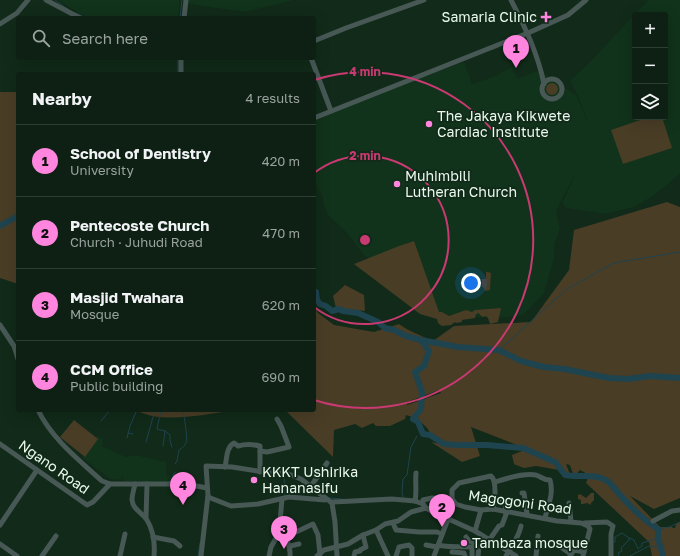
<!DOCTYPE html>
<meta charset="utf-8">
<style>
body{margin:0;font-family:"Golos Text",sans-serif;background:#1b2d21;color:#f1f3f6}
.controls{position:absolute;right:12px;top:12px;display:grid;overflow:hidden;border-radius:4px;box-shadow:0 4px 16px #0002}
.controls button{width:36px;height:36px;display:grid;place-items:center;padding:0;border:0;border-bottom:1px solid #2d3e33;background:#0d2013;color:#f1f3f6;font:20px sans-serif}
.you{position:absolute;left:471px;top:283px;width:14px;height:14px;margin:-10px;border:3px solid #fff;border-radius:50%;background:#1a73e8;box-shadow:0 0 0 6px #1a73e833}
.badge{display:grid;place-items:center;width:26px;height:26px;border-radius:50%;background:#ff85de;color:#111;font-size:13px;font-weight:700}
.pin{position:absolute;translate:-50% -33px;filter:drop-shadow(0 1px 2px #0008)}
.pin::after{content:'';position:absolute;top:21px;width:14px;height:12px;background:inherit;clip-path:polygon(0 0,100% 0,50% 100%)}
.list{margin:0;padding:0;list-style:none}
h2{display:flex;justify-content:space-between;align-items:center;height:52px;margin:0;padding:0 16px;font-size:17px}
h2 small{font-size:13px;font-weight:400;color:#9aa3a0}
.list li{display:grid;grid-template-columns:26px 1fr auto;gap:12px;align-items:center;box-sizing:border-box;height:72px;padding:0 16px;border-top:1px solid #2d3e33}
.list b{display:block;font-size:15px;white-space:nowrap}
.list p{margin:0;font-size:13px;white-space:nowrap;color:#9aa3a0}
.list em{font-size:13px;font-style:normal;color:#9aa3a0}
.icon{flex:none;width:22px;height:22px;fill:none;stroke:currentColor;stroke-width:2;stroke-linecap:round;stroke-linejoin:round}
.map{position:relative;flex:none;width:680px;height:556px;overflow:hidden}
.search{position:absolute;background:#0d2013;box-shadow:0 4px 16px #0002;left:16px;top:16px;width:300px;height:44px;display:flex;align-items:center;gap:10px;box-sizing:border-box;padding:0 14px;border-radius:4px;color:#9aa3a0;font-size:15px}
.panel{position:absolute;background:#0d2013;box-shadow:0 4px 16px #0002;left:16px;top:72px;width:300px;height:340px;border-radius:4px}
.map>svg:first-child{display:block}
.built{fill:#11321b;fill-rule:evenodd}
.green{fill:#493d26;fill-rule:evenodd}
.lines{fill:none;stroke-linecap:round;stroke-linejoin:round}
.stream{stroke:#1e444f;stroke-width:1}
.river{stroke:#1e444f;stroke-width:6}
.minor{stroke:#475855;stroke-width:5}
.ring{fill:none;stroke:#c83a71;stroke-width:2}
.poi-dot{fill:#ff85de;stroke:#112a19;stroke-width:1.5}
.labels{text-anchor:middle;stroke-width:3.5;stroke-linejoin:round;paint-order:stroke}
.poi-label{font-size:14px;fill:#eaf9ed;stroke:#112a19;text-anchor:start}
.street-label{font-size:14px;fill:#eaf9ed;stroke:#112a19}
.centre{fill:#c83a71;stroke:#112a19;stroke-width:2}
.ring-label{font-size:12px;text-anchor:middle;font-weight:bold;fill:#c83a71;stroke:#112a19;stroke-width:3.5;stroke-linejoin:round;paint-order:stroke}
</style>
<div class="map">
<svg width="680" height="556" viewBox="0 0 680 556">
<rect width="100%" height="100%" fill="#112a19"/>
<!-- built -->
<g class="built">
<path d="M58 0H180L178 18H90L80 14Z"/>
<path d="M187 0H295L245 12 201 6 187 3Z"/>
<path d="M649 0H680V174L653 196 634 207 606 214 566 208 562 203 578 169 556 211 560 229 554 245V259L544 293 523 315 498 318 474 317 447 319 385 270 364 255 347 233 328 215 325 208 323 198 314 180V120L331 112 364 101 403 84 464 62 472 84 493 77 512 67 517 79 534 72 542 70 547 76 576 95 590 127 577 94 570 81 593 59 630 19ZM635 15H665V117H635Z"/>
<path d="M97 436 103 439 102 446 126 457 136 455 166 462V475L171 476V483L125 481H123V475L122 480 111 479 82 458Z"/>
</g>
<!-- green -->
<g class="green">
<circle cx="552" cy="89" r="6"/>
<path d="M0 92H18V284L0 278Z"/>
<path d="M649 117H662L672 148 623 164 611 130Z"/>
<path d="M667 202 680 207V498L654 509 630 496 660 527H672L673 528H675L676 524 680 522V556H652L649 542 586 483 589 475 580 470 574 477 570 465 566 464 571 477 559 470 536 466 524 468 516 465 514 464 512 455 527 449 471 427 480 456 462 462 431 442 440 444 435 440 427 428 418 419 406 415 405 419 390 426H376L373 423 362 428 355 424 334 430 333 457 285 410H314V307L318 313 334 325 374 332 399 324C410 332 420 335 433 341L454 326 531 322 569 270 574 230ZM439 390 441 393 407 405V402Z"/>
<path d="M414 241 439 312H442L449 316 466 310 472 312 475 310 501 308 498 322 490 324 488 318 486 316 483 317 480 315 479 313 476 314 475 318 462 320V322L456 323 455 322 451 325 442 326 438 323 437 319 420 314 354 264 399 246Z"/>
<path d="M486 272H488L491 273 490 290 485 291 484 288 482 286V279H486Z"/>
<path d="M345 285 364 295 365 311 336 308 333 296Z"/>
<path d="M136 410H229V411C203 415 159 424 136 410Z"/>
<path d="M74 420 98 439 85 457 60 437Z"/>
<path d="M591 493H594V500L591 503V505L587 503 583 504H581V500L578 499V495L580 494 586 498Z"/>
</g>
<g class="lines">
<!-- stream -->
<g class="stream">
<path d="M55 0 69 10"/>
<path d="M76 13 86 18"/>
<path d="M180 18 182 0"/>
<path d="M178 58V74"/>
<path d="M499 350 567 289 614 263 680 252"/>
<path d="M161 410 157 429 165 431 170 435V441L172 447"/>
<path d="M101 421 110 410"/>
<path d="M128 433 133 434"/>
<path d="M127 438 130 426 137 410"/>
<path d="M146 442 155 410"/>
<path d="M163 446 165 431"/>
<path d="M175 464 177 461 179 450C182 448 185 446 186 443 188 438 184 416 183 410"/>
<path d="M284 476 285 496"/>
<path d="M173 477V474L176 472"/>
<path d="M174 482 177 478 180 476"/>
<path d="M403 497 402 492 403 479 407 475 411 447 417 436"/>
<path d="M329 498 342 499"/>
<path d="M658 529 669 527 680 522"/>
<path d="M614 542H615V537L622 533 629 538"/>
<path d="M639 548 642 546V543L658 538"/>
<path d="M198 556 200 543"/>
<path d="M619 556 618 553 622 551 621 548 629 540V538L634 540 638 549"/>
<path d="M630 556 649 546 660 547"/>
</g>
<!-- river -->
<g class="river">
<path d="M0 226 18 216"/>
<path d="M314 291 316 292 317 300 320 304 326 306 332 311 339 309 343 311 358 313 378 322 385 328 394 330 406 336 421 340 458 347 499 350 521 361 544 367 564 369 609 378 628 379 650 376 680 378"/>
<path d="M421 340 429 351 424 366 415 372 422 392 421 409 413 419 418 422 423 434 430 435 444 444 457 445H487L523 448 555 462 565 475C581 478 595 472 609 482 624 500 639 517 658 529V538L663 556"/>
</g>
<!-- minor -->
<g class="minor">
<path d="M46 0 80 18"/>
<path d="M511 0C525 27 538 54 544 84"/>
<path d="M184 18 186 0"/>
<path d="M0 24 17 13 28 0"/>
<path d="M314 41 346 28 424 0"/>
<path d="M181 58V74"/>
<path d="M311 58 331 111"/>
<circle cx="552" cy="89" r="10"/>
<path d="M314 118 528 33 568 15 586 0"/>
<path d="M0 325 14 346 18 359"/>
<path d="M38 410C52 439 79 460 102 481L110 484H186L207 488"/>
<path d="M0 444 87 505 93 502 110 484"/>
<path d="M260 451 267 452 289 447 281 426 277 419"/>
<path d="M225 467C227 459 226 447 234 443L238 446C245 444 252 444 260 446V472"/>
<path d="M495 482C507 478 523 473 536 475 542 477 543 480 550 480 554 494 548 505 545 518"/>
<path d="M135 484C134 489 132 495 132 500 133 510 142 512 147 520 153 530 155 544 154 556"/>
<path d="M311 486 327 463"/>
<path d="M522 493H524L527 514"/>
<path d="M208 497 231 506 258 504 289 497 325 500"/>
<path d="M452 499V490L459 483 491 476C497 481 495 501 493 509"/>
<path d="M494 499 506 501 505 512"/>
<path d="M415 501C417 491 415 482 416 473"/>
<path d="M332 503 333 502 392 499 415 501 423 504 426 508 435 513 475 531 516 556"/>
<path d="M332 503 335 522 337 556"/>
<path d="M569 503 571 521"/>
<path d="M423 504V500L432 498 452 499 456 504 465 507 481 510 493 509 557 521 581 523 588 526 590 529 583 556"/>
<path d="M146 518 147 484"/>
<path d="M653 521 672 511 680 510"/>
<path d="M393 523 396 530 419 532H437L442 534"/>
<path d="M584 523 607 522 613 526 611 534V556"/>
<path d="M0 525 37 470"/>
<path d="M376 530 388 556"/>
<path d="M475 531 481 510"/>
<path d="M279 533 296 532 313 524 318 535 320 554"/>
<path d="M285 534C287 542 291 547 290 556"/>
<path d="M153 537 174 541 180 546"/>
<path d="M466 537 469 541 473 542 475 546 479 547 478 556"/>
<path d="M490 539 499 526 502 525 507 512"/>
<path d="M0 544 17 556"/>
<path d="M426 545 437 547"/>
<path d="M438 545C449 548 461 546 472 547V556"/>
<path d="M290 546 299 544"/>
<path d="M562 548 571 554"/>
<path d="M452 552 464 553 465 556"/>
<path d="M42 556 56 536"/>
<path d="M120 556 125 534"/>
<path d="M201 556 208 495 206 466 232 467 270 473H286L301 479 332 503"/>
<path d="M269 556 271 547 279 533 282 499"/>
<path d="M317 556 324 550 348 544 363 535 376 530 385 524 398 521 411 512 426 508"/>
<path d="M354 556 355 552 360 551V550L366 547 363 535"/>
<path d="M396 556 399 547 409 545 412 548V556"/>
<path d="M434 556 448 519"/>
<path d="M506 556C511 547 519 537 521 526"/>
<path d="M536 556 538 536"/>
<path d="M570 556 574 550 584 552"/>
</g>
</g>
<!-- distance rings -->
<g class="ring">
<path d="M314 173A84 84 0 1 1 314 307"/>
<path d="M314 80A168 168 0 1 1 314 400"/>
</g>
<!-- markers -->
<g class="poi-dot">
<path d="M544 11h4v4h4v4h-4v4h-4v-4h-4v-4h4z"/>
<circle cx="429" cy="124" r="4"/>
<circle cx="397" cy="184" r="4"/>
<circle cx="254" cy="480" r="4"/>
<circle cx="464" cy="543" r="4"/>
</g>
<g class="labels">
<!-- poi labels -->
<g class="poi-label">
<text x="537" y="22" text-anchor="end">Samaria Clinic</text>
<text x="437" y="121">The Jakaya Kikwete<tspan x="437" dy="16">Cardiac Institute</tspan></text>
<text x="405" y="181">Muhimbili<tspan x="405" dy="16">Lutheran Church</tspan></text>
<text x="262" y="477">KKKT Ushirika<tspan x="262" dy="16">Hananasifu</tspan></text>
<text x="472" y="548">Tambaza mosque</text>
</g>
<!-- street labels -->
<g class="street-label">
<text transform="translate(54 467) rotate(35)" y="5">Ngano Road</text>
<text transform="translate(520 502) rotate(8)" y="5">Magogoni Road</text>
</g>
</g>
<circle cx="365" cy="240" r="6" class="centre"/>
<g class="ring-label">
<text x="365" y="76">4 min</text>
<text x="365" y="160">2 min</text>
</g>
</svg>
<div class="controls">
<button>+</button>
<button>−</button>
<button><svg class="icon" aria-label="layers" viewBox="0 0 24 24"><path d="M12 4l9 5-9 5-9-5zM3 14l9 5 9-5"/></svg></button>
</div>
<div class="you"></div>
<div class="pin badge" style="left:516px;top:68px">1</div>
<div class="pin badge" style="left:442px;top:527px">2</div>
<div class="pin badge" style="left:284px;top:549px">3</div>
<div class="pin badge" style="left:183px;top:505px">4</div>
<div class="search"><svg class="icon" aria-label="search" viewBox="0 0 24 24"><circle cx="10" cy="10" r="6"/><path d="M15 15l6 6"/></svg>Search here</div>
<section class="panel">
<h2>Nearby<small>4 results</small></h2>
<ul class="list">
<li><span class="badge">1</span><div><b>School of Dentistry</b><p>University</p></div><em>420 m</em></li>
<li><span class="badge">2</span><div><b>Pentecoste Church</b><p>Church · Juhudi Road</p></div><em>470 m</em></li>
<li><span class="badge">3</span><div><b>Masjid Twahara</b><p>Mosque</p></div><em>620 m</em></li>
<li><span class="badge">4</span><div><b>CCM Office</b><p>Public building</p></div><em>690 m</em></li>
</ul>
</section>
</div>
